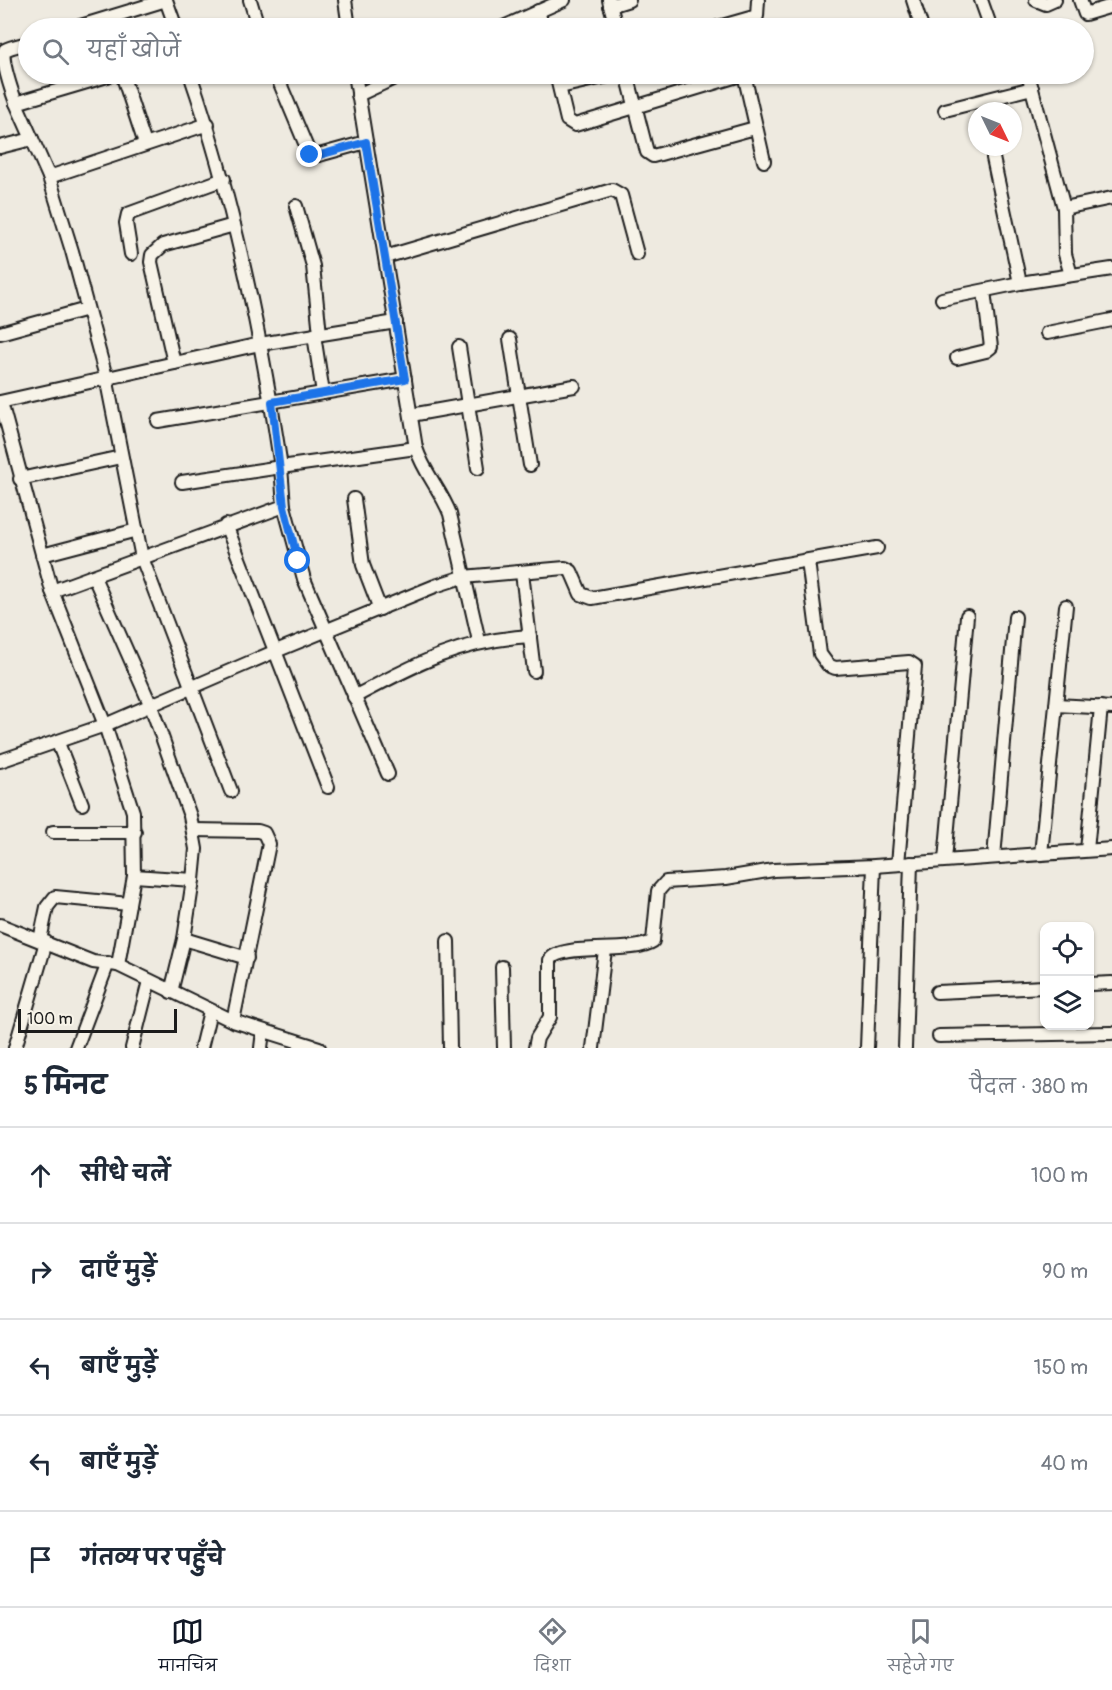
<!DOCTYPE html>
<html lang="hi">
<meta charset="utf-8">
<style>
body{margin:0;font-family:Pangolin,"Playpen Sans Deva",sans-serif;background:#f6f6f7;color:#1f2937}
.controls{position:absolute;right:18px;bottom:18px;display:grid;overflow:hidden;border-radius:12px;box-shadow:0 2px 4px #0004}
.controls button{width:54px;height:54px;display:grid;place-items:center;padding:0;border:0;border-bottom:2px solid #e0e1e3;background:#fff;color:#1f2937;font:30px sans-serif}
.compass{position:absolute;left:968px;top:102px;width:54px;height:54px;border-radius:50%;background:#fff;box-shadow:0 2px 4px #0004;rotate:133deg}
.scale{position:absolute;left:18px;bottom:15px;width:159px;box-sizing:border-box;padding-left:6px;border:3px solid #1c1c1c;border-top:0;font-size:16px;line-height:21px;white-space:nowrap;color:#1c1c1c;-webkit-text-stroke:4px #f7f3e8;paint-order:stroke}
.stop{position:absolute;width:18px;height:18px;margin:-14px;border:4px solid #1a73e8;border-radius:50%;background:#fff}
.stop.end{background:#1a73e8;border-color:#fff;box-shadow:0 2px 6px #0008}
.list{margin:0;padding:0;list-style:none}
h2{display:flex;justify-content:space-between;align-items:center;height:78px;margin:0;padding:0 24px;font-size:26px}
h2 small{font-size:20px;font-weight:400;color:#747a83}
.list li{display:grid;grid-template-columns:39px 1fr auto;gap:18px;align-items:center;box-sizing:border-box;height:96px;padding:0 24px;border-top:2px solid #e0e1e3}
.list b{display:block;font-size:22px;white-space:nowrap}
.list em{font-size:20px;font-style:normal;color:#747a83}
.icon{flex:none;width:33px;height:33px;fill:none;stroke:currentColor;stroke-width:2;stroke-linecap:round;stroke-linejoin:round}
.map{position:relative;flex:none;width:1112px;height:1048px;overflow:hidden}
.search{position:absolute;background:#fff;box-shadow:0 2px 4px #0004;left:18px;right:18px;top:18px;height:66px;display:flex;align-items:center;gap:15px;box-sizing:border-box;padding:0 21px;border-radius:33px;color:#747a83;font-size:22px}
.sheet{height:558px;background:#fff}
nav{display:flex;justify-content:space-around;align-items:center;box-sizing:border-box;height:84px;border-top:2px solid #e0e1e3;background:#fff;font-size:16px;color:#747a83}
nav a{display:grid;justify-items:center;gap:3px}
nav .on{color:#111827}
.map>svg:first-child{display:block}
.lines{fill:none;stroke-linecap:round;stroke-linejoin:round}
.minor-casing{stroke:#1c1c1c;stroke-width:16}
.minor{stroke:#f7f3e8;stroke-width:12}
.route{stroke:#1a73e8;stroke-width:8}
</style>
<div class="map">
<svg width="1112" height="1048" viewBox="0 0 1112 1048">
<rect width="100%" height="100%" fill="#eeeae0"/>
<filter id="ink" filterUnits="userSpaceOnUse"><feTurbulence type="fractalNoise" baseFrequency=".0167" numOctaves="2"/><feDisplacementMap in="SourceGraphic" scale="12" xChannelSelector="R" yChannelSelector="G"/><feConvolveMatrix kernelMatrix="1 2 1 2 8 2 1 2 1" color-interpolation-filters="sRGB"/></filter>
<g filter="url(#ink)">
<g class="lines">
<!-- minor casing -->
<g class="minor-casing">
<g id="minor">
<path d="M345 0 349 28"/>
<path d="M609 0 616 28"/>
<path d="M913 0 922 28"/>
<path d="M981 0 991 28"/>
<path d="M1036 0 1046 4 1055 0"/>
<path d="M1080 0 1085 14 1112 6"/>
<path d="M610 6 629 0"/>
<path d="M538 11 543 28"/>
<path d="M74 28 166 0 176 28"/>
<path d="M250 28 258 26 250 0"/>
<path d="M501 28 564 0"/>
<path d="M715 28 757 16 758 0"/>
<path d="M114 74 16 103 49 177 72 251 106 377 142 558 231 791"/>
<path d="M122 74 145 144"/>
<path d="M276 74 310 155H319L366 142"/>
<path d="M355 74 416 448C424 473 441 490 450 514L479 641"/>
<path d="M556 74 567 120 575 125 744 74"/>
<path d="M627 74 647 152 653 156 755 128"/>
<path d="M744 74 764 161"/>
<path d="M1028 74 1064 208 1065 254 1071 275"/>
<path d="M560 87 617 74"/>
<path d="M358 95 403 74"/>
<path d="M16 103C12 92 0 58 5 50 12 46 22 45 28 43"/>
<path d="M945 110 1032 88"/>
<path d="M0 147 32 139"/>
<path d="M993 158 1020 283"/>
<path d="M49 177 208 124"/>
<path d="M296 206 313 266 320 334"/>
<path d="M1064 208 1112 198"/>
<path d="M131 254 126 223 128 214 224 179"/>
<path d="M385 257 612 190 621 195 637 254"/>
<path d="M942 299 1020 283 1112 269"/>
<path d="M0 333 87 309"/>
<path d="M1047 333 1112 320"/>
<path d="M314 335 323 393"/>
<path d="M510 339 530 465"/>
<path d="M459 347 478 468"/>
<path d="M957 358 986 351 991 347 984 291"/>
<path d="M174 363 151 262 152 255 163 245 234 225"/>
<path d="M0 402 260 344 396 322"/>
<path d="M411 415 574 386"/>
<path d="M158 421 405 379"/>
<path d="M20 479 121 457"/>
<path d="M182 482 281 467C261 334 234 201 190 74"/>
<path d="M354 499 363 565 380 609"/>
<path d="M284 506 281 467 416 448"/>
<path d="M226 525 328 787"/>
<path d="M42 555 137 530"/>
<path d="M808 561 820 654 828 665 835 668 909 662 915 666 898 864"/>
<path d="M522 573 534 671"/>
<path d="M94 577 151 706 190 816 196 849 193 880 134 876"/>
<path d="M52 591 284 506 304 579 388 774"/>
<path d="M354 697C416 664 458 641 530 636"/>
<path d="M1056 705 1112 708"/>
<path d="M58 743 82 804"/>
<path d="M0 761 105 725 276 651 435 586 463 577 565 568 571 571 581 594 592 598 877 548"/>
<path d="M193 830 258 831 264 833 269 844 233 1021"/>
<path d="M53 832H135"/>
<path d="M1087 850 1101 707"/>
<path d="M1041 854 1066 606"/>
<path d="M994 857 1015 617"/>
<path d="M945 860 967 616"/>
<path d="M0 925 93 962 118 965 134 876 133 812 105 725 52 591 1 402"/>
<path d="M184 939 247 958"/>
<path d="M40 940 47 907 55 897 129 904"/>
<path d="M448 941 450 1048"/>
<path d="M118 965 233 1021 319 1048"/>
<path d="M502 967 504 1048"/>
<path d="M1090 984 1112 983"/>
<path d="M171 992 184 939 193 880"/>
<path d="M937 992 1044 987"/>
<path d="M939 1036 1112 1033"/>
<path d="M15 1048 46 942"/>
<path d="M76 1048 108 963"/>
<path d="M132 1048 149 981"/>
<path d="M201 1048 210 1011"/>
<path d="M261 1048 263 1031"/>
<path d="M535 1048 537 1038 550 1017V960C560 942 632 955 653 941L658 891 666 882 726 878 773 870 874 866 1112 849"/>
<path d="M593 1048 605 950"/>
<path d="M867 1048 874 866"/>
<path d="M905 1048 911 863"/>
</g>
</g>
<!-- minor -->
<use href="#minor" class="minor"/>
</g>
</g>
<g class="lines" filter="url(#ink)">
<!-- route -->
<path class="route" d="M298 561 284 506 272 402 405 379 366 142 320 155H310"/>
</g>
</svg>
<div class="controls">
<button><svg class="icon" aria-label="locate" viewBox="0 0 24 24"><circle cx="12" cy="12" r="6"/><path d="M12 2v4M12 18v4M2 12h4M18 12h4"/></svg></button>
<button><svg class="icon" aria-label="layers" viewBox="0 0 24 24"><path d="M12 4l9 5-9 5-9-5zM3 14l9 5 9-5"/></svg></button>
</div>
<svg class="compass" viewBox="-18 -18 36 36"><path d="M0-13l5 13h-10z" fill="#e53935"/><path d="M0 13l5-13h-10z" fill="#747a83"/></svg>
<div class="scale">100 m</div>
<div class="stop" style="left:298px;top:561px"></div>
<div class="stop end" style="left:310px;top:155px"></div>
<div class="search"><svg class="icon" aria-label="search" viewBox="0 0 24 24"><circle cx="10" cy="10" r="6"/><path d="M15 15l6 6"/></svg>यहाँ खोजें</div>
</div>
<section class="sheet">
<h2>5 मिनट<small>पैदल · 380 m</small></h2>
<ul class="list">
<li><svg class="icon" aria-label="ahead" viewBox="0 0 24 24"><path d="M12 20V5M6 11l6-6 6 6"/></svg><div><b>सीधे चलें</b></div><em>100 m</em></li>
<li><svg class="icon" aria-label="right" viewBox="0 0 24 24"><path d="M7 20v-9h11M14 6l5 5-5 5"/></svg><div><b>दाएँ मुड़ें</b></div><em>90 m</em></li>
<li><svg class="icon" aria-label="left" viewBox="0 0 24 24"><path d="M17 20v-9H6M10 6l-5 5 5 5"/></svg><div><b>बाएँ मुड़ें</b></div><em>150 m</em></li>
<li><svg class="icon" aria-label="left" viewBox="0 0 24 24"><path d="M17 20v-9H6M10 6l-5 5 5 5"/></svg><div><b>बाएँ मुड़ें</b></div><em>40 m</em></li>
<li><svg class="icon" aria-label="arrive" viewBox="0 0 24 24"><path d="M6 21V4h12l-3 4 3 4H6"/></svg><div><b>गंतव्य पर पहुँचे</b></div></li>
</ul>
</section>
<nav>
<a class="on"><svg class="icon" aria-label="map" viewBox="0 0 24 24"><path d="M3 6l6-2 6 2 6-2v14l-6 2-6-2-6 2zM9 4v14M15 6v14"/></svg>मानचित्र</a>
<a><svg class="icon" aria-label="directions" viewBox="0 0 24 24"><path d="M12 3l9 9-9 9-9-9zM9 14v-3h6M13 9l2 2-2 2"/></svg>दिशा</a>
<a><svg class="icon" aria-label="saved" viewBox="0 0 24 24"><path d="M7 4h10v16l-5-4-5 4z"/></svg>सहेजे गए</a>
</nav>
